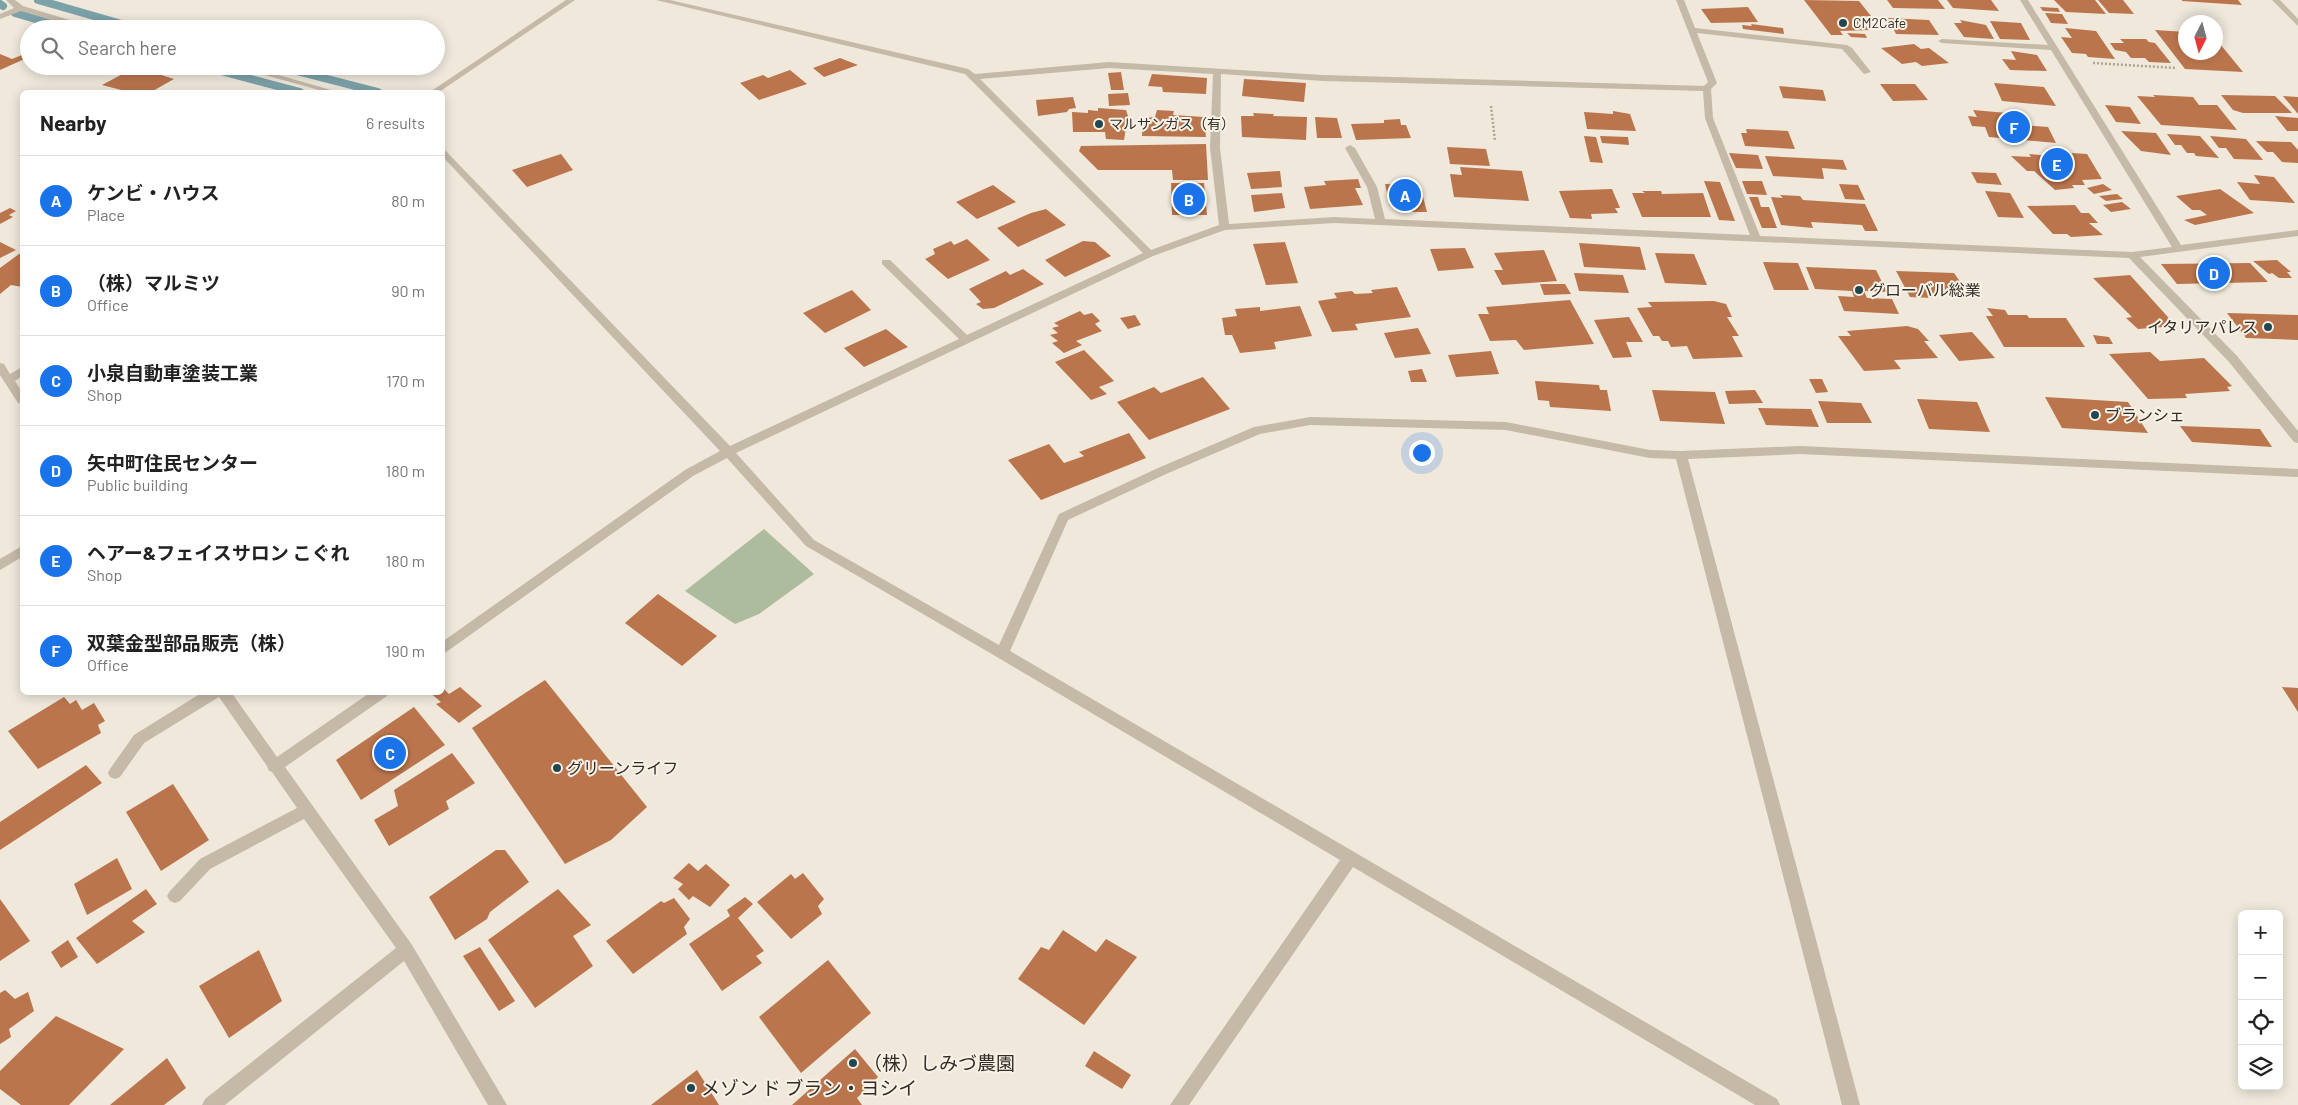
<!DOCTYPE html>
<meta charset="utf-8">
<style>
body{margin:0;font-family:Barlow,"Noto Sans JP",sans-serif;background:#f2f2f2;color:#222}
.controls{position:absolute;right:15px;bottom:15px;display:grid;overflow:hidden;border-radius:8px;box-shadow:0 2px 12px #0003}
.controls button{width:45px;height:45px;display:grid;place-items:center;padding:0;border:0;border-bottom:1px solid #e0e0e0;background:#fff;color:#222;font:25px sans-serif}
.compass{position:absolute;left:2178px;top:15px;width:45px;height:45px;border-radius:50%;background:#fff;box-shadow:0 2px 12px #0003;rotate:186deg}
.you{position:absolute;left:1421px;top:452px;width:18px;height:18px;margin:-12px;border:4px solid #fff;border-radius:50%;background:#1a73e8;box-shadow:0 0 0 8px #1a73e833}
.badge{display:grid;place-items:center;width:32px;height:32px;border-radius:50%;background:#1a73e8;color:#fff;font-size:16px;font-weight:700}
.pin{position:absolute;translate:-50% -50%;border:2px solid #fff;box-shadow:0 1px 5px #0006}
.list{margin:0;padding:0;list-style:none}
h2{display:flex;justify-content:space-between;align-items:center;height:65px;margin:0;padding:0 20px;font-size:21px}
h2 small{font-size:16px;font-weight:400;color:#767676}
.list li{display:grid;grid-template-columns:32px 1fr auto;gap:15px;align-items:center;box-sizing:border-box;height:90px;padding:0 20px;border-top:1px solid #e0e0e0}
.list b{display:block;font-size:19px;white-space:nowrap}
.list p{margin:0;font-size:16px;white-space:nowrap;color:#767676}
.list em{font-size:16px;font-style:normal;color:#767676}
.icon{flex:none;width:28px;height:28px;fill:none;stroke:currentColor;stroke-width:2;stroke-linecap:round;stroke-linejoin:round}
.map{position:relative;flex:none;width:2298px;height:1105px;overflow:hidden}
.search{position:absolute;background:#fff;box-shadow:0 2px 12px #0003;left:20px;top:20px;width:425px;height:55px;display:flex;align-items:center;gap:12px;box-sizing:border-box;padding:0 18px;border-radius:28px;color:#767676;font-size:19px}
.panel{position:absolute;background:#fff;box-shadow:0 2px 12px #0003;left:20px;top:90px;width:425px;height:605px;border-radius:8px}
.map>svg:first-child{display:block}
.green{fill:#adbc9c}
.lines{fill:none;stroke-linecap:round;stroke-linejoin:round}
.stream{stroke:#7ca2a9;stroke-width:8}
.building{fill:#ba754d}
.path{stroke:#b1a392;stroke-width:2.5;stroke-dasharray:2 2;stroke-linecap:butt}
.minor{fill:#c5b9a8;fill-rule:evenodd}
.poi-dot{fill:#214750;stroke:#f7f1e6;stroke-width:2}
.labels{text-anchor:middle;stroke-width:4;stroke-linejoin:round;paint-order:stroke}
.far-poi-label{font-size:14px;fill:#332c27;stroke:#f7f1e6;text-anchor:start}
.poi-label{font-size:16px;fill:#332c27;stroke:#f7f1e6;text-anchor:start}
.near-poi-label{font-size:19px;fill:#332c27;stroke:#f7f1e6;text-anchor:start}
</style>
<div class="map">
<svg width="2298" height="1105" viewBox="0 0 2298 1105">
<rect width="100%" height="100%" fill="#efe8db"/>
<!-- green -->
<path class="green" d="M764 529 814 574 759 614 735 624 685 591Z"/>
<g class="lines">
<!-- stream -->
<g class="stream">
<path d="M38 0 139 29"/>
<path d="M0 4 3 6"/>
<path d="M15 13 69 29"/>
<path d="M202 66 300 92"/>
<path d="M277 66 378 92"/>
</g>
</g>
<!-- building -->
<g class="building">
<path d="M1804 0 1859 1 1871 16 1858 17 1869 30 1840 31 1843 35H1831Z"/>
<path d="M1887 0H1938L1945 9 1893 8Z"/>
<path d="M1947 0H1991L1999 11 1953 8Z"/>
<path d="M2054 0H2095L2106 14 2066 12Z"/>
<path d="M2098 0H2123L2134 14 2109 13Z"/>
<path d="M2182 0H2238L2242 5 2182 1Z"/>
<path d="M1748 7 1758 22 1711 23 1701 9Z"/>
<path d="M2040 7 2058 8 2060 12 2043 11Z"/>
<path d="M2045 13 2062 14 2068 24 2051 23Z"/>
<path d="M1888 18 1929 20 1939 35 1896 34Z"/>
<path d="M1960 20 1986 25 1994 39 1964 37 1954 23H1962Z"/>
<path d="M1990 21 2021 23 2030 40 2000 39Z"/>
<path d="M1751 24 1783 28 1784 34 1743 29 1742 25 1752 26Z"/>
<path d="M2065 28 2096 31 2115 59 2088 57 2086 54 2072 53 2061 37 2072 38Z"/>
<path d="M2155 30 2186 32V52H2216V39L2243 72 2185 69Z"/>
<path d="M1847 33 1865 34 1867 38 1851 37Z"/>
<path d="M2120 39H2146L2149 42 2155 43 2171 63 2149 62 2145 58H2131L2126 52 2115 50 2110 43H2124Z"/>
<path d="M1914 44 1921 49 1929 48 1949 63 1922 66 1916 62 1902 64 1881 48Z"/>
<path d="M2011 51 2037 55 2047 71 2010 70 2002 59 2016 60Z"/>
<path d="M29 52V57L0 70V54L12 59Z"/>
<path d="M840 58 858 65 824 77 813 68Z"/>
<path d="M146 68 156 71 155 73 174 79 151 92H129L102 85 132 69 141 72Z"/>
<path d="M790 70 807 84 759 100 740 83 763 75 768 78Z"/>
<path d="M1121 72 1124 90H1111L1108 73Z"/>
<path d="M1152 74 1207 78 1206 94 1163 92 1162 87 1148 86Z"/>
<path d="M1244 79 1306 83 1304 102 1242 96Z"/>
<path d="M1994 83 2044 87 2056 106 2002 101Z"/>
<path d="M1880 84H1915L1928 100 1893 101Z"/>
<path d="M1779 86 1823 90 1826 101 1783 98Z"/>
<path d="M1128 93 1130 105 1109 106 1108 94Z"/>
<path d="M2153 95 2193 97 2199 105H2217L2237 130 2161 125 2137 96 2155 97Z"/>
<path d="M2221 95 2275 96 2292 113H2243L2233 110Z"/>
<path d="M2283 96 2298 97V114Z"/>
<path d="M1073 97 1076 108 1069 109 1067 112 1038 116 1036 100Z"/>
<path d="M2105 105 2130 107 2141 124 2116 122Z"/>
<path d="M1098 108 1126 110 1128 116 1124 140 1106 139 1105 132H1073L1072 112 1088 113V110L1098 111Z"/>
<path d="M1157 110 1174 111 1173 115 1204 117 1206 137 1142 136 1143 118 1155 117Z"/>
<path d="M1973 110 2018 114 2023 125 2048 127 2056 143 1989 137 1985 127 1972 126 1968 116 1977 117Z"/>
<path d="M1613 111 1630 114 1636 131 1587 129 1584 112 1613 114Z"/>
<path d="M1253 113 1274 114 1273 116 1307 117 1306 140 1242 137 1241 116H1254Z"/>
<path d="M2275 116 2298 118V131H2287Z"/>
<path d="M1315 117 1337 118 1342 138H1317Z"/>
<path d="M1400 119 1401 125H1406L1411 138 1356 140 1351 124 1384 123V120Z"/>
<path d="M1746 129 1788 131 1795 149 1745 146 1741 133H1747Z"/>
<path d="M2121 131 2156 133 2171 155 2141 151Z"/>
<path d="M2167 134 2200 136 2219 158 2196 156 2194 153H2187L2181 145H2175Z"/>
<path d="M1584 136 1596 137 1603 163 1590 162Z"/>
<path d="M1600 136 1628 137 1629 145 1602 143Z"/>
<path d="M2210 136 2246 139 2263 160 2234 159 2226 148H2219Z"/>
<path d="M2256 141 2291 142 2298 150V163L2282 162 2273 152H2267Z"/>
<path d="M1206 144 1208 180H1173L1172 170H1098L1079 151 1081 146Z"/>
<path d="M1447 147 1486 149 1490 166 1450 164Z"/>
<path d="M2057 152 2087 154 2102 179 2082 180 2085 185H2072L2074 188 2055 190 2034 171H2027L2011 156 2031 157 2029 154 2061 157Z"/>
<path d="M1729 153 1758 155 1763 169 1736 168Z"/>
<path d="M561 154 573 170 527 187 512 170Z"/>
<path d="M1765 156 1843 160 1847 170 1822 168 1824 179 1773 176Z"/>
<path d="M1460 167 1522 171 1529 201 1454 197 1450 174 1462 175Z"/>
<path d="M1280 171 1282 187 1251 189 1247 173Z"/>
<path d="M1971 172 1996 173 2002 185 1977 183Z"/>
<path d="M2254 175 2274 177 2295 203 2250 200 2237 182 2260 184Z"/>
<path d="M1358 179 1361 188H1355L1363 205 1310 209 1304 187 1326 185 1324 181Z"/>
<path d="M1704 181 1720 182 1735 221 1719 220Z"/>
<path d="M1742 181H1762L1767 195 1747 194Z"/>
<path d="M1171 183H1204L1207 215H1172Z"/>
<path d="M1385 184 1420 185 1427 212H1403L1402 206H1390Z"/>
<path d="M1839 184 1858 185 1865 200 1845 199Z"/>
<path d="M2103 184 2112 190 2094 194 2087 188Z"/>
<path d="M993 185 1016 202 977 219 956 202Z"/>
<path d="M1612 189 1620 208H1615L1618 213 1591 214 1592 219 1570 218 1559 191Z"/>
<path d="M2220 189 2254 213 2195 225 2184 220 2207 215 2200 210H2192L2176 196Z"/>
<path d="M1642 191H1661L1662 194 1703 193 1711 217H1642L1632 193H1645Z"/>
<path d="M1985 191 2010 193 2024 218 1998 217Z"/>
<path d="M1282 193 1285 208 1254 212 1251 195Z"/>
<path d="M2117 194 2123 199 2106 201 2099 196Z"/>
<path d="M1780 195 1800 196 1803 200 1865 204 1878 231H1865L1862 225 1811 222 1813 228 1781 225 1771 197 1783 198Z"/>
<path d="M1749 197H1758L1761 207H1769L1777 228H1762Z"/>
<path d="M2122 202 2131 209 2111 212 2103 205Z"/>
<path d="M2075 205 2081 213H2089L2098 223H2089L2103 235 2071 237 2067 234H2053L2027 206Z"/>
<path d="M10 208 16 211 9 215 13 217 0 224V213Z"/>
<path d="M1046 209 1066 225 1018 247 997 228 1031 213Z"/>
<path d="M967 239 990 260 948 279 925 259 935 254 933 249 951 241 954 245Z"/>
<path d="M1083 241 1095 242 1111 256 1065 277 1045 260Z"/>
<path d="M0 242 16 250 0 258Z"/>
<path d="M1285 242 1298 283 1266 285 1253 244Z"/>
<path d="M1579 243 1640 247 1646 270 1584 267Z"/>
<path d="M1465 248 1474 268 1438 271 1430 249Z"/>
<path d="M1544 250 1557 281 1502 285 1494 270H1503L1494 253Z"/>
<path d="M1655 253 1694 254 1707 285 1665 283Z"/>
<path d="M19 254H22V287L11 285 0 294V268Z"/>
<path d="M2277 260 2291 272H2287L2292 278H2279L2272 273 2269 274 2253 261Z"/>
<path d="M1763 262 1798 263 1809 290H1774Z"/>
<path d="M2250 263 2268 282 2177 284 2161 264Z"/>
<path d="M1806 267 1876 270 1887 292 1864 291 1867 298 1892 299 1899 314 1844 311 1838 296 1854 297 1852 291 1815 289Z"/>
<path d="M1023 269 1044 284 994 308 983 309 976 304 981 302 969 289 1006 271 1010 275Z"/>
<path d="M1896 271 1954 273 1968 293 1929 294 1932 298 1910 297Z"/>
<path d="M1574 273 1623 275 1629 293 1579 291Z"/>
<path d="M2130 275 2176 326 2138 329 2126 318 2132 317 2093 278Z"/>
<path d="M1540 284H1565L1571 294 1544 295Z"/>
<path d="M1397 287 1411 317 1355 324 1358 330 1332 332 1318 301 1337 298 1334 293 1352 291 1355 294 1373 293 1371 290Z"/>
<path d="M852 290 871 310 825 333 803 313Z"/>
<path d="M1570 300 1594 344 1524 350 1516 340 1490 341 1478 314H1489L1486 307Z"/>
<path d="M1714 301 1726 304 1732 317H1727L1739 336H1732L1743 357 1693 359 1687 346 1671 347 1668 341H1662L1659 336H1653L1637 308 1652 307 1648 302Z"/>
<path d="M1300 306 1312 336 1274 342 1276 349 1240 353 1232 335H1225L1222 318 1237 316 1235 309 1260 307V311Z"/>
<path d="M1987 308 2005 310 2008 315H2027L2029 318H2066L2085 347H2004L1986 316H1993Z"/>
<path d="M1080 311 1084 315 1092 313 1100 321 1095 324 1102 331 1076 341 1082 345 1064 353 1052 343 1058 341 1050 335 1058 333 1052 328 1059 326 1054 323Z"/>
<path d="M2227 313 2298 315V340L2246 338Z"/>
<path d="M1135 315 1141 325 1128 329 1120 318Z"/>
<path d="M1629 317 1643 342H1626L1632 357 1613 358 1594 320Z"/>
<path d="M1907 326 1918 329 1929 341H1924L1938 358 1894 360 1901 369 1864 371 1838 336H1851L1847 331Z"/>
<path d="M1418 328 1431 354 1395 358 1384 333Z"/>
<path d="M886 329 908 347 864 367 844 348Z"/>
<path d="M1972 332 1995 358 1959 361 1939 335Z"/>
<path d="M2093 335 2109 337 2113 344H2097Z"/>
<path d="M1084 350 1114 381 1099 387 1107 394 1091 400 1055 362Z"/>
<path d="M1491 351 1499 374 1456 377 1448 355Z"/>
<path d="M2150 352 2160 361 2204 358 2232 386 2227 387 2230 391 2185 394 2187 398 2148 399 2109 354Z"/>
<path d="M1422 369 1427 382H1411L1408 371Z"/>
<path d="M1203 377 1230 409 1149 440 1117 402 1154 387 1161 393Z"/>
<path d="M1809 379H1822L1828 392 1816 393Z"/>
<path d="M1535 381 1599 385 1600 390H1607L1611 411 1550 407 1549 401 1538 400Z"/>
<path d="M1652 390 1715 392 1725 424 1660 421Z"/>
<path d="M1755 390 1763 403 1729 404 1725 391Z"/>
<path d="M2045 397 2128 402 2148 433 2062 428Z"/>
<path d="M1917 399 1977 402 1990 432 1929 429Z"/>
<path d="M1818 401 1861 403 1872 423H1827Z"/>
<path d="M1758 408 1811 409 1819 427 1766 425Z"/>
<path d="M2180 426 2260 429 2272 447 2192 442Z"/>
<path d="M1129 433 1146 458 1041 500 1008 460 1049 444 1064 463 1084 456 1079 452Z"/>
<path d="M658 594 717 636 682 666 625 623Z"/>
<path d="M545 680 647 807 611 840 565 864 472 728Z"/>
<path d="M442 687 449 694 460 687 482 706 459 723 436 704 441 702 429 692H442Z"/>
<path d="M2282 687 2298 688V712Z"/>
<path d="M64 697 70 704 76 700 82 710 94 703 105 721 98 725 101 733 38 769 8 731Z"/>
<path d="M414 707 445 745 361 800 336 760Z"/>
<path d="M452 753 475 783 446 801 449 809 389 846 374 820 398 806 394 790Z"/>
<path d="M86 765 102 783 0 850V822Z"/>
<path d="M173 784 209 840 161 871 126 812Z"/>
<path d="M496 850H505L529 882 490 912 487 919 455 940 429 897Z"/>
<path d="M117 858 132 889 87 915 74 884Z"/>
<path d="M689 863 698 871 706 864 730 885 710 907 693 896 689 900 678 889 683 884 673 878Z"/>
<path d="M803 873 824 899 818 906 822 914 791 939 757 902 791 874 795 879Z"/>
<path d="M146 889 157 904 132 921 145 932 97 964 76 938Z"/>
<path d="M558 889 591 925 573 936 593 966 535 1008 488 940Z"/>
<path d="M745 897 753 904 738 918 764 951 756 956 762 963 722 991 689 944 730 916 727 910Z"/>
<path d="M674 898 690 919 684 927 687 934 633 974 606 941 661 901 664 903Z"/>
<path d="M0 899 30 941 0 961Z"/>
<path d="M1063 930 1096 952 1106 939 1137 957 1084 1025 1018 979 1041 947 1049 950Z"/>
<path d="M68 940 78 957 61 968 51 952Z"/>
<path d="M480 947 515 1001 499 1011 463 956Z"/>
<path d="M259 950 282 1001 229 1038 199 986Z"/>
<path d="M828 960 871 1013 801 1073 759 1017Z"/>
<path d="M5 990 15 999 28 992 34 1011 9 1029 11 1037 0 1044V993Z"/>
<path d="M56 1016 124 1049 69 1105H21L0 1089V1071Z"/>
<path d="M855 1049 878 1077 857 1098 862 1105H792Z"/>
<path d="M1094 1051 1131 1075 1122 1089 1085 1066Z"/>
<path d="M167 1058 186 1088 164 1105H110Z"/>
<path d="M697 1070 719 1105H651Z"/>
</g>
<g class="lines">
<!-- path -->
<g class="path">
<path d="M2093 63 2176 68"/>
<path d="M1491 106 1495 141"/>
</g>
<!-- minor -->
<g class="minor">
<path d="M6 0H15L23 6 100 29H86L21 11 0 19V14L14 8Z"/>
<path d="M566 0H575L439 92H430Z"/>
<path d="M656 0H670L968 69 975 74 1109 62 1323 75 1704 86 1708 82 1676 0H1684L1695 28 1847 45 1852 48 1871 72 1864 74 1842 49 1697 33 1717 83 1711 89 1713 118 1760 236 2132 252 2172 247 2051 50 1942 43 1938 41 1942 39 2048 45 2020 0H2028L2181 245 2298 230V236L2140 257 2237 356 2298 431V443L2294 442 2229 362 2129 258 1334 223 1225 230 1153 256 736 453 814 540 999 645 1059 514 1158 468 1254 427 1310 417 1506 422 1650 450 1681 451 1800 446 2298 469V477L1800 454 1688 459 1860 1105H1842L1676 459 1650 458 1506 430 1310 425 1260 434 1166 474 1068 520 1010 651 1777 1099 1780 1105H1755L1353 867 1189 1105H1170L1340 860 997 657 806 546 727 458 693 476 442 655V642L685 470 720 451 442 156V147L730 446 959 339 882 264V260H890L967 335 1143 253 965 74ZM1109 68 1213 74 1210 148 1219 225 1151 250 980 79ZM1221 74 1323 81 1703 91 1705 118 1750 235 1385 219 1377 187 1355 148 1350 145 1345 148 1367 187 1375 219 1334 217 1229 224 1220 148Z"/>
<path d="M2272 0H2280L2298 19V26Z"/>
<path d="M232 66H247L338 92H326Z"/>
<path d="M0 363 4 364 10 374 22 367V376L15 381 22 392V404L18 403 0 375Z"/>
<path d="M22 546V557L0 570V559Z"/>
<path d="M203 692H231L277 757 371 692H389L387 696 285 767 412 945 507 1105H488L404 961 225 1105H202L205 1099 396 948 304 819 210 869 180 901 175 903 170 901 167 896 170 891 200 859 297 808 272 772 269 771 267 766 219 697 144 743 120 777 115 779 110 777 108 773 110 769 134 735Z"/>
</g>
</g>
<!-- markers -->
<g class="poi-dot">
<circle cx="1843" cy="23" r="5"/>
<circle cx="1099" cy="124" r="5"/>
<circle cx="1859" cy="290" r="5"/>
<circle cx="2268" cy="327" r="5"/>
<circle cx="2095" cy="415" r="5"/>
<circle cx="557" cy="768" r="5"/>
<circle cx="853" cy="1063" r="5"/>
<circle cx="691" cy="1088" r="5"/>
</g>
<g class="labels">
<!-- far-poi labels -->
<g class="far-poi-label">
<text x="1853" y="28">CM2Cafe</text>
<text x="1109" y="129">マルサンガス（有）</text>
</g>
<!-- poi labels -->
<g class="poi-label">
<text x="1869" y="296">グローバル総業</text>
<text x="2258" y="333" text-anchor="end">イタリアパレス</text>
<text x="2105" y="421">ブランシェ</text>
<text x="567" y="774">グリーンライフ</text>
</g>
<!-- near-poi labels -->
<g class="near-poi-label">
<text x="863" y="1070">（株）しみづ農園</text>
<text x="701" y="1095">メゾン ド ブラン・ヨシイ</text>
</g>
</g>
</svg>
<div class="controls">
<button>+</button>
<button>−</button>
<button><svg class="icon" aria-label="locate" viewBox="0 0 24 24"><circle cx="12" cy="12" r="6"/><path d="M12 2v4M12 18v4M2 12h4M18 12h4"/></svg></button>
<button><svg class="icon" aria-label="layers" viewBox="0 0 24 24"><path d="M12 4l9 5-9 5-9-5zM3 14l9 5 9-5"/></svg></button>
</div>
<svg class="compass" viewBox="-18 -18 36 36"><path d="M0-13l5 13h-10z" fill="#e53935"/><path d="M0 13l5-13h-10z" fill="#767676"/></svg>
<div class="you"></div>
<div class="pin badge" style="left:1405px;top:195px">A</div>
<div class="pin badge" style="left:1189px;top:199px">B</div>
<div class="pin badge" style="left:390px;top:753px">C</div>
<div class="pin badge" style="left:2214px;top:273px">D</div>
<div class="pin badge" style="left:2057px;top:164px">E</div>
<div class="pin badge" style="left:2014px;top:127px">F</div>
<div class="search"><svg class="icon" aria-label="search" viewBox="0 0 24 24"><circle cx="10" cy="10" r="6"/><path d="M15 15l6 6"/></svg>Search here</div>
<section class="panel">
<h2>Nearby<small>6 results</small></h2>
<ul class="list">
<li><span class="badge">A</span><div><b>ケンビ・ハウス</b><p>Place</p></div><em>80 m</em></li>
<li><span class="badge">B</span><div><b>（株）マルミツ</b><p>Office</p></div><em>90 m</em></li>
<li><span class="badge">C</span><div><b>小泉自動車塗装工業</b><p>Shop</p></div><em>170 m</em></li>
<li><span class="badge">D</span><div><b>矢中町住民センター</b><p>Public building</p></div><em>180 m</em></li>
<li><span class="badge">E</span><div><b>ヘアー&amp;フェイスサロン こぐれ</b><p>Shop</p></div><em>180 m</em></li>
<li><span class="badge">F</span><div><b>双葉金型部品販売（株）</b><p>Office</p></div><em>190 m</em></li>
</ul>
</section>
</div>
